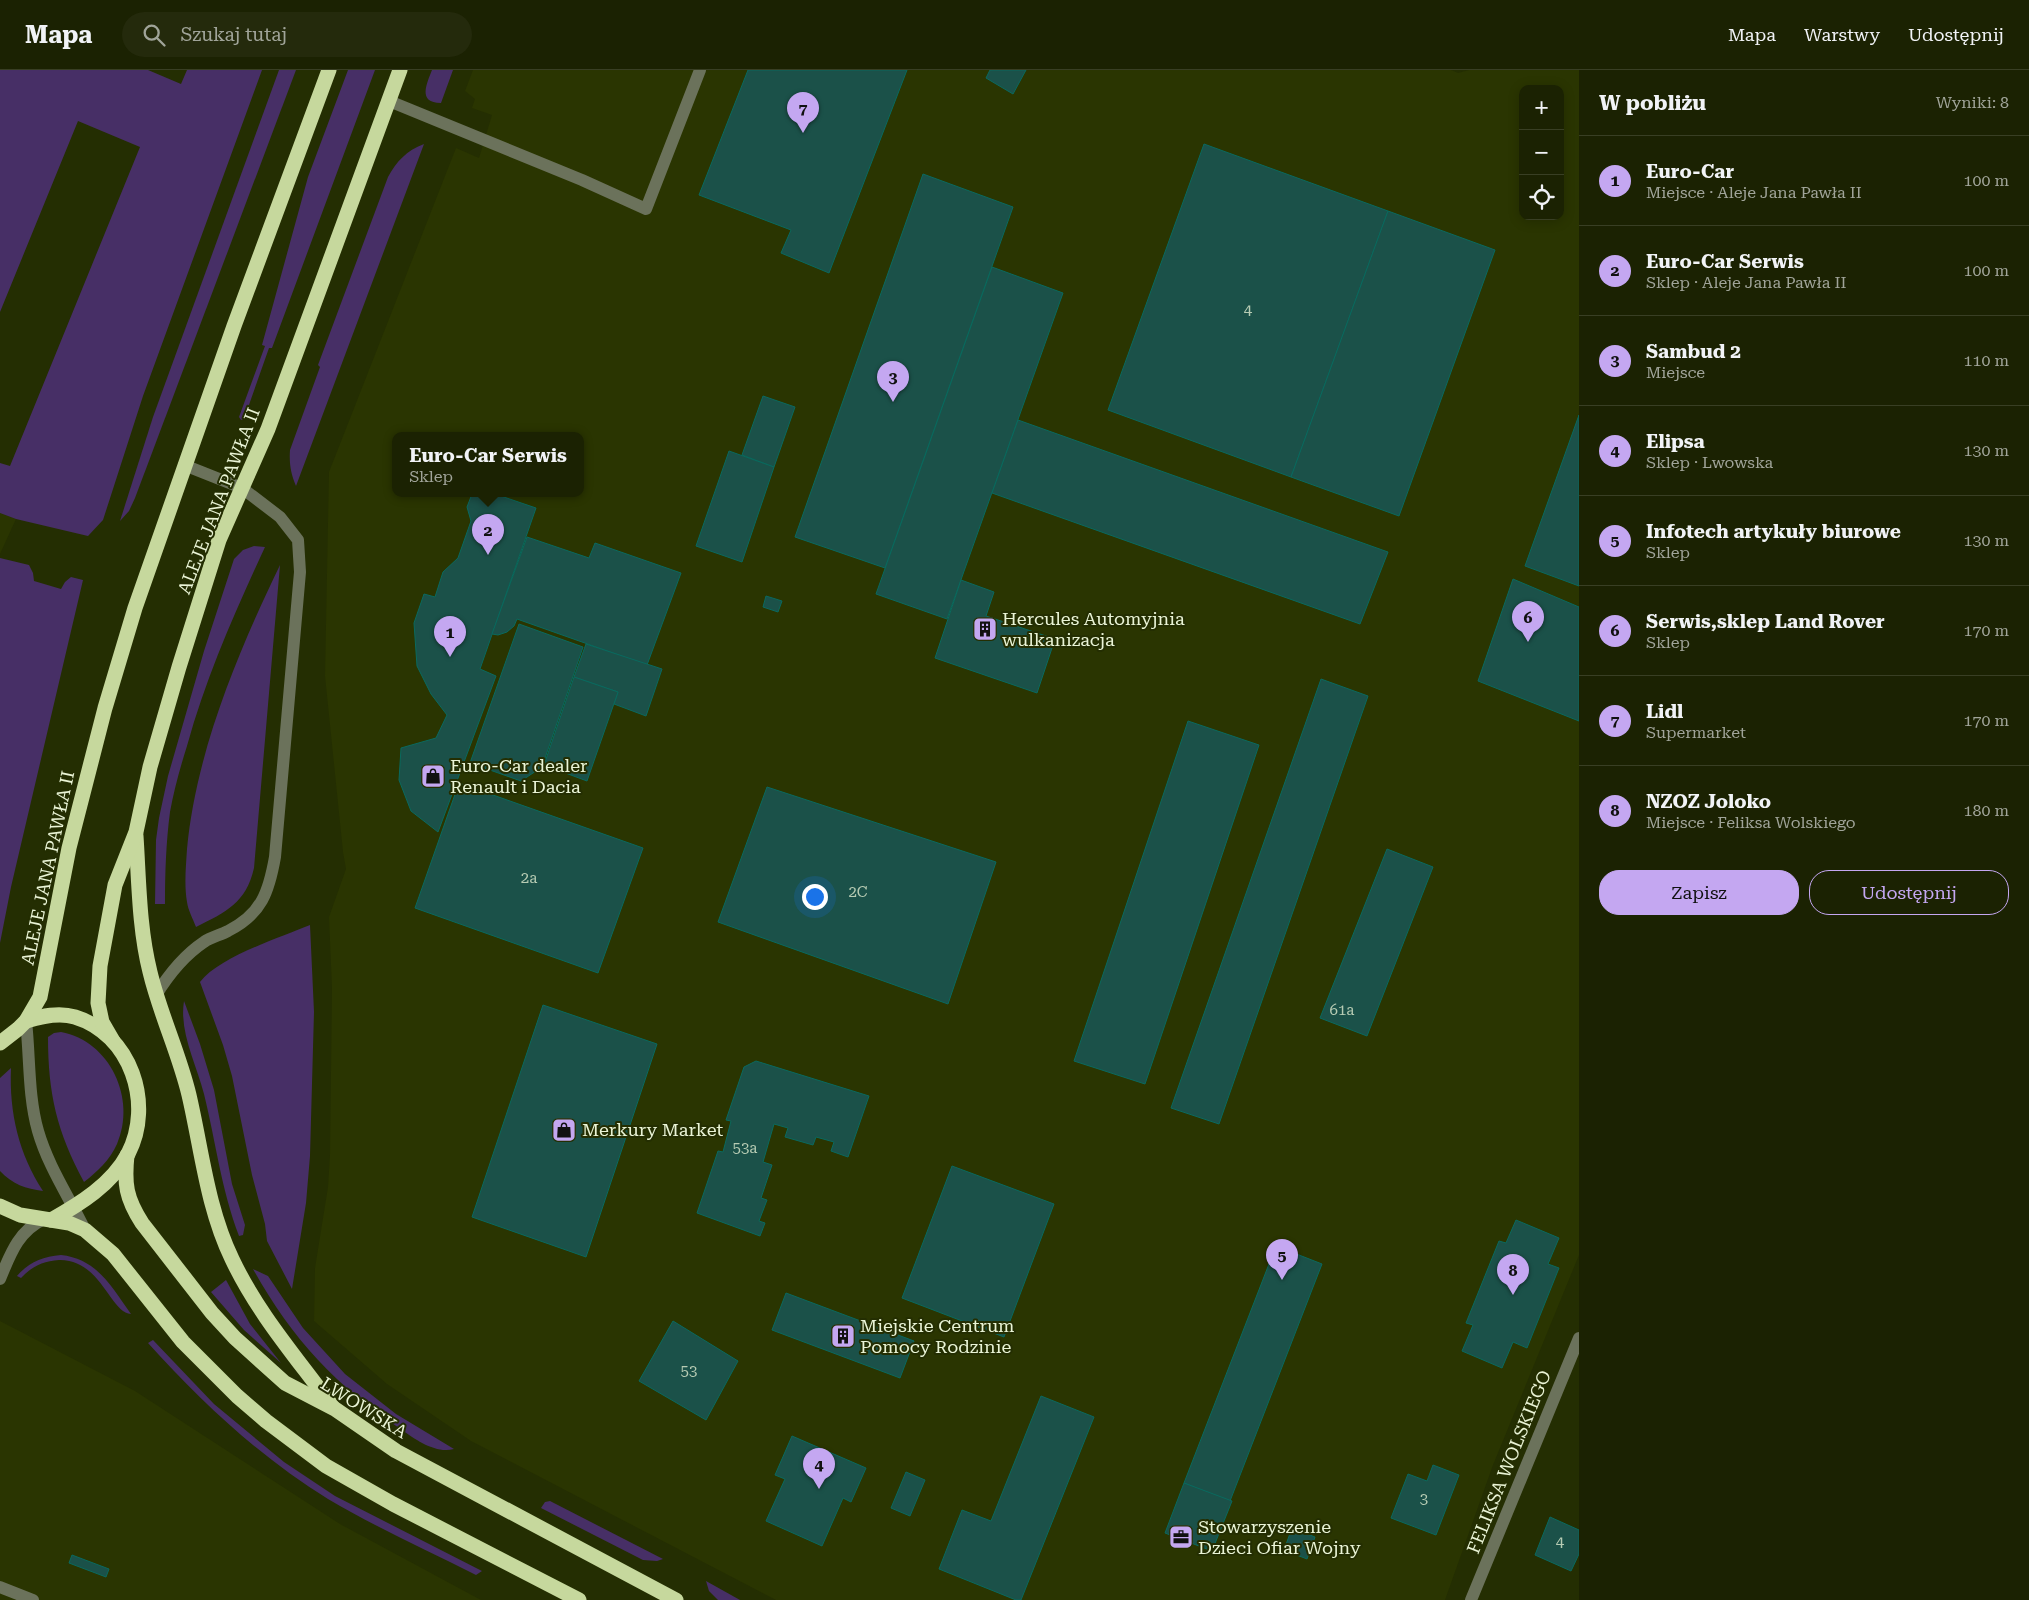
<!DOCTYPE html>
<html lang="pl">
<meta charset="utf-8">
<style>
body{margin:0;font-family:"Roboto Serif",serif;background:#242a0c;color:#f1f3f6}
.controls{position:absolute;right:15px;top:15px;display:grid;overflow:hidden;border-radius:10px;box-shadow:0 2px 12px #0003}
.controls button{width:45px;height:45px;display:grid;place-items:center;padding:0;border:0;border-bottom:1px solid #393f24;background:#1b2202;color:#f1f3f6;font:25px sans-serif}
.you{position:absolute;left:814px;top:826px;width:18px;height:18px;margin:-12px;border:4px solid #fff;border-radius:50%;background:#1a73e8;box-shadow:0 0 0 8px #1a73e833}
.badge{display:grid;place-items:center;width:32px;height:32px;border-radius:50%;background:#c4a7f1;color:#111;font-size:16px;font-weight:700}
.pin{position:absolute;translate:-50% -41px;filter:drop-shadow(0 1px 2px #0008)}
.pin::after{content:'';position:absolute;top:26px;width:18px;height:15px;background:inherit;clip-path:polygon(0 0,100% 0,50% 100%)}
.popup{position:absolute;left:392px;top:362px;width:192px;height:65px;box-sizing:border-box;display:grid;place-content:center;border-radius:10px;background:#1b2202;filter:drop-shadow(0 1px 4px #0005);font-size:16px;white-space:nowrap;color:#a0a499}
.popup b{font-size:19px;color:#f1f3f6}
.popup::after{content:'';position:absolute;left:50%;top:100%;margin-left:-10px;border:10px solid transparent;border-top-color:#1b2202}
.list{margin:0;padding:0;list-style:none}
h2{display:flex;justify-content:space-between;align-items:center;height:65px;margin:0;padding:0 20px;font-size:21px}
h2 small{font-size:16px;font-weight:400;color:#a0a499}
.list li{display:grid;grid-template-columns:32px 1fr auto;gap:15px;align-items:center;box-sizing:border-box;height:90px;padding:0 20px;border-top:1px solid #393f24}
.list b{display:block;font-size:19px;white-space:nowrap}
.list p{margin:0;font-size:16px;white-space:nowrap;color:#a0a499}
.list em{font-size:16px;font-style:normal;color:#a0a499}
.actions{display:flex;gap:10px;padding:15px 20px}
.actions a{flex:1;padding:11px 0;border:1px solid #c4a7f1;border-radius:20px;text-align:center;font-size:18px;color:#c4a7f1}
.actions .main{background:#c4a7f1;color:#111}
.icon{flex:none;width:28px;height:28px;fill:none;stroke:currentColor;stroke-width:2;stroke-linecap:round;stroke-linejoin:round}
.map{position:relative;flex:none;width:1579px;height:1530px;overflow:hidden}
header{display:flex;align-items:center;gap:30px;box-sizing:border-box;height:70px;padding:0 25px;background:#1b2202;border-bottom:1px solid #393f24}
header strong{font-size:24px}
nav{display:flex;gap:28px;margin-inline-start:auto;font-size:18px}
.search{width:350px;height:45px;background:#242a0c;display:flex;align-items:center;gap:12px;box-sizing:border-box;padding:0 18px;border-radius:28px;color:#a0a499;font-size:19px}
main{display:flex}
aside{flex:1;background:#1b2202}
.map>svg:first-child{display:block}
.built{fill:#2a3501;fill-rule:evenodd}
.green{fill:#472f66}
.building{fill:#1b5149;stroke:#0a695e}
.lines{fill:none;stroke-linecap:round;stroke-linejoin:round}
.lane{stroke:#6b725b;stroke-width:12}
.street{stroke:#6b725b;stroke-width:12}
.highway{stroke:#c6d89d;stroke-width:15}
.labels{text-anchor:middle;stroke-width:4;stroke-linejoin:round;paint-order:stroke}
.number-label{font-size:15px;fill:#b6cbb3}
.street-label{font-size:18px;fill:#eaf4d6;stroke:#242e02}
.poi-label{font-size:18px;fill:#eaf4d6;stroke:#242e02;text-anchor:start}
</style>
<header>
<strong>Mapa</strong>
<div class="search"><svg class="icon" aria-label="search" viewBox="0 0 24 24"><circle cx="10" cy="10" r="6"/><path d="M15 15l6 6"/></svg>Szukaj tutaj</div>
<nav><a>Mapa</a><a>Warstwy</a><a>Udostępnij</a></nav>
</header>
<main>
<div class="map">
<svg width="1579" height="1530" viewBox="0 0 1579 1530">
<rect width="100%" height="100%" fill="#242e02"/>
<!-- built -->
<g class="built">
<path d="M473 0H1451L1458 3 1469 0H1579V1185L1493 1395 1445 1530H776L471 1371 387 1314 314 1251 315 1198 328 1117 330 1085 332 918 329 847 346 799 343 782 325 606 329 402 456 78 479 88 492 45 472 38 475 29 465 21ZM1523 19H1560V146H1523ZM396 366H580V424H396Z"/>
<path d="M0 443 16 449 0 484Z"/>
<path d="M0 1251 135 1321 340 1454 481 1530H0Z"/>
</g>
<!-- green -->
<g class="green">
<path d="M0 0H148L181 14 187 0H262L143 326 103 450 88 466 16 449 0 443V393L10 396 140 77 78 51 0 242Z"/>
<path d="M279 0H296L135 428 129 441 120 451 153 347Z"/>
<path d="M348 0H375L272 278H269L244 349 241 350 239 347 265 276 262 275 308 107Z"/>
<path d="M432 0H453L441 33C417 33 427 13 432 0Z"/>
<path d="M424 74 296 416C291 404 289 394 290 380L320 297 318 295 388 107C397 91 406 81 424 74Z"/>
<path d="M254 476 265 477C235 542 206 607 187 676 180 698 174 720 170 742 166 773 165 803 165 834H155L156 770 159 748 168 706 204 581 234 489 243 480Z"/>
<path d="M0 488 29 495 33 503 34 511 61 519 65 512 71 507 83 510 11 817 0 873Z"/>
<path d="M280 495 254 798C246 833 226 842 196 857 193 849 188 840 187 832 184 815 186 796 187 779 196 682 238 582 280 495Z"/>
<path d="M310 855 314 942 310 1086 306 1133 292 1219 267 1171 265 1154 252 1105 232 1006 223 975 200 912C219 887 279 868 310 855Z"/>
<path d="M184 931 200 974 214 1020 232 1114 245 1155 243 1165 239 1166C221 1118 216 1073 204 1024 196 993 179 962 184 931Z"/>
<path d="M61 962C110 971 137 1029 117 1074 110 1090 97 1102 84 1112 57 1062 48 1024 48 967L54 963Z"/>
<path d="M11 998C9 1043 19 1084 43 1121 26 1119 12 1114 0 1101V1008Z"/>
<path d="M61 1185C97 1189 111 1216 131 1244 110 1243 101 1189 59 1190 43 1191 31 1197 21 1208L17 1206C29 1192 42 1187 61 1185Z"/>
<path d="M253 1199 268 1206 303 1258 345 1304 396 1344 454 1379C436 1384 416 1370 402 1360 335 1315 292 1269 253 1199Z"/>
<path d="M226 1210 250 1254 281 1293 244 1260 211 1222Z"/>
<path d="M153 1270 214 1334 284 1392 335 1426 482 1501 476 1505C427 1480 375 1457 328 1429 259 1386 202 1333 148 1273Z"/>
<path d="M550 1431 663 1489 657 1491 643 1490 541 1438 545 1432Z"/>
<path d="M706 1511 740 1530H718L709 1521Z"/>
</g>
<!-- building -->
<g class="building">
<path d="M748 0H907L829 203 781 183 791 160 699 125Z"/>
<path d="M990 0H1026L1013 24 986 8Z"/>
<path d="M1204 74 1388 141 1291 407 1108 340Z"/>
<path d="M923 104 1013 137 885 498 795 467Z"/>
<path d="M1388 141 1495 180 1399 446 1291 407Z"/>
<path d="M992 197 1063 223 947 549 876 524Z"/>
<path d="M763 326 795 337 774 397 742 385Z"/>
<path d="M1579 345V516L1525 496Z"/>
<path d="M1018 350 1388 482 1360 554 992 423Z"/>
<path d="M729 381 774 397 742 492 696 476Z"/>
<path d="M472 424H495L536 438 480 599 496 606 438 762 411 741 399 710 401 678 436 668 447 645 431 624 417 596 414 553 424 524 435 527 443 502 458 488 471 451 467 437Z"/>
<path d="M527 467 589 488 595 473 681 503 647 595 517 549 514 556 507 562 498 565 492 564Z"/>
<path d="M1513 509 1579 537V651L1478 611Z"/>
<path d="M961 510 994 522 986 546 1055 569 1037 623 935 588Z"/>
<path d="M766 526 782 531 778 542 763 537Z"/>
<path d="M519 554 583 577 542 697 521 711 470 693Z"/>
<path d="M586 574 662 599 646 646 614 634 618 622 574 607Z"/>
<path d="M574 607 618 622 587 711 544 695Z"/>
<path d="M1321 609 1368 626 1219 1054 1171 1038Z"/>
<path d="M1188 651 1259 675 1145 1014 1074 991Z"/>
<path d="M459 713 643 778 598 903 415 838Z"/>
<path d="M767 717 996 792 948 934 718 852Z"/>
<path d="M1387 779 1433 797 1367 966 1320 948Z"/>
<path d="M543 935 657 974 586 1187 472 1147Z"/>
<path d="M756 991 869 1026 848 1087 831 1081 834 1072 816 1067 813 1075 785 1067 788 1058 774 1054 763 1092 772 1095 761 1128 767 1130 759 1151 765 1153 760 1166 697 1143 718 1081 723 1082 731 1051 726 1050 744 997Z"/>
<path d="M952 1096 1054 1134 1004 1267 902 1228Z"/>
<path d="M1516 1150 1559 1168 1548 1194 1559 1198 1527 1278 1513 1272 1502 1298 1462 1281 1473 1255 1466 1253 1499 1171 1506 1173Z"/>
<path d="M1276 1176 1322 1194 1230 1431 1184 1413Z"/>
<path d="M786 1223 914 1271 900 1308 772 1260Z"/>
<path d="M673 1251 738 1291 706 1350 639 1311Z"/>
<path d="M1041 1326 1094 1347 1021 1530H1016L939 1499 962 1440 991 1451Z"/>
<path d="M792 1366 866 1398 851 1432 843 1428 822 1476 766 1451 785 1409 775 1405Z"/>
<path d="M1433 1395 1459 1405 1436 1465 1391 1448 1408 1404 1427 1411Z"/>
<path d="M906 1402 925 1410 910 1446 891 1438Z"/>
<path d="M1184 1413 1232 1431 1212 1481 1165 1463Z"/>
<path d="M1550 1447 1579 1460V1484L1571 1501 1535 1485Z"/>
<path d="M1292 1458 1315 1467 1307 1489 1284 1480Z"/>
<path d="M72 1485 109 1499 106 1507 69 1493Z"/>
</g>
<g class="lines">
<!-- lane -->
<g class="lane">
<path d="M389 31 582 110 646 139 700 0"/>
<path d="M156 925C169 904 183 886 204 872 211 867 221 865 228 861 262 844 269 821 275 787L300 502 298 470 280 447 242 418 184 395"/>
<path d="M26 951C30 987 28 1026 38 1061 48 1096 69 1127 85 1160"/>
<path d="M0 1209C10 1185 18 1161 44 1149"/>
<path d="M0 1517 33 1530"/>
</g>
<!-- street -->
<path class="street" d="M1471 1530 1579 1268"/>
<!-- highway -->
<g class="highway">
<path d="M136 766C139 812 139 858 150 902 160 944 179 983 189 1025 202 1081 207 1137 232 1189 258 1244 297 1288 332 1336"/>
<path d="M26 951C42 946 59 942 75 947 131 964 154 1034 128 1084 112 1114 80 1134 51 1150"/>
<path d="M113 971 102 952 98 933 100 896 115 815 136 762 150 697 179 597 219 470 268 359 400 0"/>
<path d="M0 973 18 959 26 951 40 927 69 778 105 638 135 538 234 256 329 0"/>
<path d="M127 1085C124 1114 126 1128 142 1153L212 1243 235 1268 285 1313 335 1339 396 1381 676 1530"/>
<path d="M0 1136 20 1145 69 1153 85 1160 113 1184 183 1272 237 1326 266 1351 326 1396 393 1434 579 1530"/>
</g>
</g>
<!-- icons -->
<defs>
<g id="building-square" transform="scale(1.25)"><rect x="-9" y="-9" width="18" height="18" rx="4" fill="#c4a7f1" stroke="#242e02"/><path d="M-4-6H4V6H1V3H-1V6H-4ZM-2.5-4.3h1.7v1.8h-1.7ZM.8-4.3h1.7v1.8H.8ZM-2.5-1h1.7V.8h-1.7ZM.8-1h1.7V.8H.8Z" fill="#111"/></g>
<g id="shop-square" transform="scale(1.25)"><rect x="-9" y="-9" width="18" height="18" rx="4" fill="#c4a7f1" stroke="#242e02"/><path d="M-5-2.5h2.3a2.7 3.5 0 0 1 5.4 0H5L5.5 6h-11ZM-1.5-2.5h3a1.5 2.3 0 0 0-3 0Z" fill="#111"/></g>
<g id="office-square" transform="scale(1.25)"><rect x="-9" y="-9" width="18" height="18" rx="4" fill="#c4a7f1" stroke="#242e02"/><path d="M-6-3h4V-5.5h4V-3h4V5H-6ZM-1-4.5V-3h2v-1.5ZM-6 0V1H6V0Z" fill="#111"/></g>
</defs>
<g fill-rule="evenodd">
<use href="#building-square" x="985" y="559"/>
<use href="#shop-square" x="433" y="706"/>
<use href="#shop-square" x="564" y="1060"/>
<use href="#building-square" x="843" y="1266"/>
<use href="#office-square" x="1181" y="1467"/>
</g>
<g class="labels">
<!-- number labels -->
<g class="number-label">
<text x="1248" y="245">4</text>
<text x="529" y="813">2a</text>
<text x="858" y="827">2C</text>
<text x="1342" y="945">61a</text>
<text x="745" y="1083">53a</text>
<text x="689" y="1306">53</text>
<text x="1424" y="1434">3</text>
<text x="1560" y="1477">4</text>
</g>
<!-- street labels -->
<g class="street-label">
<text transform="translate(219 431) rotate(-69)" y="6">ALEJE JANA PAWŁA II</text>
<text transform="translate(48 798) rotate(-78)" y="6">ALEJE JANA PAWŁA II</text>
<text transform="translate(364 1338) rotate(32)" y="6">LWOWSKA</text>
<text transform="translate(1509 1392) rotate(-68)" y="6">FELIKSA WOLSKIEGO</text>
</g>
<!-- poi labels -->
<g class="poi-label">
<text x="1002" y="555">Hercules Automyjnia<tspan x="1002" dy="21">wulkanizacja</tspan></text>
<text x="450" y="702">Euro-Car dealer<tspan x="450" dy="21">Renault i Dacia</tspan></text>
<text x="582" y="1066">Merkury Market</text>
<text x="860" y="1262">Miejskie Centrum<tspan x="860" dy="21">Pomocy Rodzinie</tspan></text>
<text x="1198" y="1463">Stowarzyszenie<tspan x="1198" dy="21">Dzieci Ofiar Wojny</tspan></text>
</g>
</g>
</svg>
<div class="controls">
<button>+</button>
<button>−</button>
<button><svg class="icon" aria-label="locate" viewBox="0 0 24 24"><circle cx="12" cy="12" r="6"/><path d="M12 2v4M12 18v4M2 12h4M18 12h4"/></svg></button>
</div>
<div class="you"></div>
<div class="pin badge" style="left:450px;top:587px">1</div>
<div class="pin badge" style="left:488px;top:485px">2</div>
<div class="popup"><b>Euro-Car Serwis</b>Sklep</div>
<div class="pin badge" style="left:893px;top:332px">3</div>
<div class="pin badge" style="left:819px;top:1419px">4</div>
<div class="pin badge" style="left:1282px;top:1210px">5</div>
<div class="pin badge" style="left:1528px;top:572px">6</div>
<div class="pin badge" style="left:803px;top:63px">7</div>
<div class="pin badge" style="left:1513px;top:1225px">8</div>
</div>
<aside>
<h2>W pobliżu<small>Wyniki: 8</small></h2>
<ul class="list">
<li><span class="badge">1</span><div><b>Euro-Car</b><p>Miejsce · Aleje Jana Pawła II</p></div><em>100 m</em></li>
<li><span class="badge">2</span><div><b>Euro-Car Serwis</b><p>Sklep · Aleje Jana Pawła II</p></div><em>100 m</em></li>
<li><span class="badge">3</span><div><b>Sambud 2</b><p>Miejsce</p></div><em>110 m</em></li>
<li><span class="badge">4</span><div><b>Elipsa</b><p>Sklep · Lwowska</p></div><em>130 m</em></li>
<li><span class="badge">5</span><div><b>Infotech artykuły biurowe</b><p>Sklep</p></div><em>130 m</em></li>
<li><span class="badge">6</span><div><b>Serwis,sklep Land Rover</b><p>Sklep</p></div><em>170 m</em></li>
<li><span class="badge">7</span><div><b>Lidl</b><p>Supermarket</p></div><em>170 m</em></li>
<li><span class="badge">8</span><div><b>NZOZ Joloko</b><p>Miejsce · Feliksa Wolskiego</p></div><em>180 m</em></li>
</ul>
<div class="actions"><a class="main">Zapisz</a><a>Udostępnij</a></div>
</aside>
</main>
